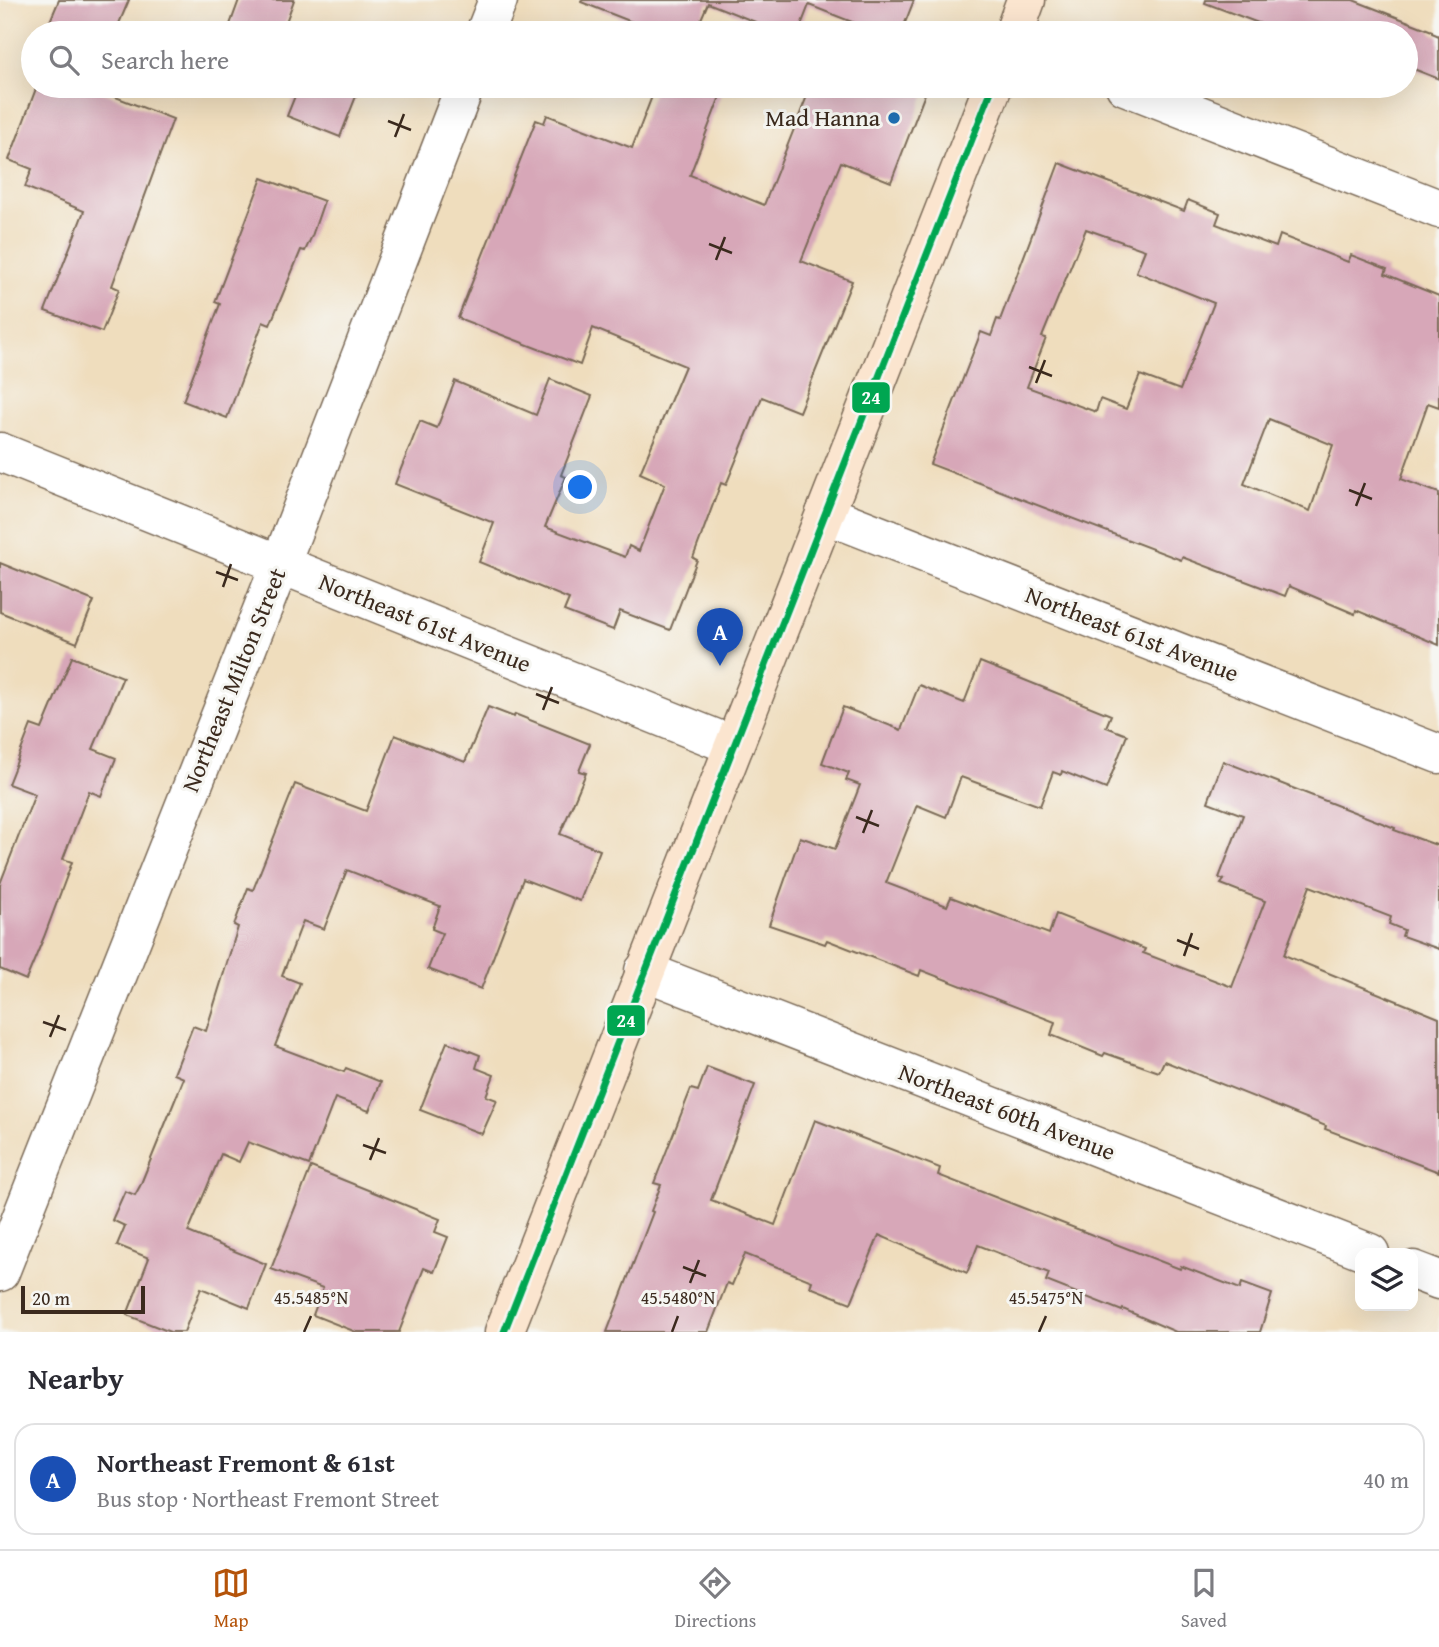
<!DOCTYPE html>
<meta charset="utf-8">
<style>
body{margin:0;font-family:"Gentium Book Plus",serif;background:#f2f2f3;color:#2b2b33}
.controls{position:absolute;right:21px;bottom:21px;display:grid;overflow:hidden;border-radius:14px;box-shadow:0 7px 28px #0002}
.controls button{width:63px;height:63px;display:grid;place-items:center;padding:0;border:0;border-bottom:2px solid #e1e1e2;background:#fff;color:#2b2b33;font:35px sans-serif}
.scale{position:absolute;left:21px;bottom:18px;width:124px;box-sizing:border-box;padding-left:7px;border:4px solid #3b2a1e;border-top:0;font-size:19px;line-height:24px;white-space:nowrap;color:#3b2a1e;-webkit-text-stroke:5px #f6f6f2;paint-order:stroke}
.you{position:absolute;left:581px;top:488px;width:24px;height:24px;margin:-18px;border:5px solid #fff;border-radius:50%;background:#1a73e8;box-shadow:0 0 0 10px #1a73e833}
.badge{display:grid;place-items:center;width:46px;height:46px;border-radius:50%;background:#b45309;color:#fff;font-size:23px;font-weight:700}
.pin{position:absolute;translate:-50% -58px;filter:drop-shadow(0 2px 4px #0008)}
.pin::after{content:'';position:absolute;top:37px;width:24px;height:21px;background:inherit;clip-path:polygon(0 0,100% 0,50% 100%)}
.list{margin:0;padding:0;list-style:none}
h2{display:flex;justify-content:space-between;align-items:center;height:91px;margin:0;padding:0 28px;font-size:30px}
h2 small{font-size:23px;font-weight:400;color:#7c7c81}
.list li{display:grid;grid-template-columns:46px 1fr auto;gap:21px;align-items:center;box-sizing:border-box;height:112px;margin:0 14px 14px;padding:0 14px;border:2px solid #e1e1e2;border-radius:21px}
.list b{display:block;font-size:26px;white-space:nowrap}
.list p{margin:0;font-size:23px;white-space:nowrap;color:#7c7c81}
.list em{font-size:23px;font-style:normal;color:#7c7c81}
.icon{flex:none;width:38px;height:38px;fill:none;stroke:currentColor;stroke-width:2;stroke-linecap:round;stroke-linejoin:round}
.map{position:relative;flex:none;width:1439px;height:1332px;overflow:hidden}
.search{position:absolute;background:#fff;box-shadow:0 7px 28px #0002;left:21px;right:21px;top:21px;height:77px;display:flex;align-items:center;gap:18px;box-sizing:border-box;padding:0 24px;border-radius:38px;color:#7c7c81;font-size:26px}
.sheet{height:217px;background:#fff}
nav{display:flex;justify-content:space-around;align-items:center;box-sizing:border-box;height:98px;border-top:2px solid #e1e1e2;background:#fff;font-size:19px;color:#7c7c81}
nav a{display:grid;justify-items:center;gap:4px}
nav .on{color:#b45309}
.map>svg:first-child{display:block}
.building{fill:#d7a7b8;fill-rule:evenodd}
.lines{fill:none;stroke-linecap:round;stroke-linejoin:round}
.street-casing{stroke:#7a6956;stroke-width:41}
.secondary-casing{stroke:#7a6956;stroke-width:41}
.street{stroke:#fff;stroke-width:38}
.secondary{stroke:#fbe5cf;stroke-width:38}
.bus-1-casing{stroke:#f6f6f2;stroke-width:12}
.bus-1{stroke:#00a651;stroke-width:7}
.ticks{fill:none;stroke:#3b2a1e;stroke-width:2.5}
.poi-dot{fill:#1f6fb2;stroke:#f6f6f2;stroke-width:2.5}
.labels{text-anchor:middle;stroke-width:6;stroke-linejoin:round;paint-order:stroke}
.poi-label{font-size:24px;fill:#3b2a1e;stroke:#f6f6f2;text-anchor:end}
.street-label{font-size:24px;fill:#3b2a1e;stroke:#f6f6f2}
.ticks-label{font-size:18px;text-anchor:middle;fill:#3b2a1e;stroke:#f6f6f2;stroke-width:6;stroke-linejoin:round;paint-order:stroke}
.line-badge{stroke:#f6f6f2;stroke-width:2.5}
.badge-label{font-size:19px;text-anchor:middle;font-weight:bold;fill:#fff}
</style>
<div class="map">
<svg width="1439" height="1332" viewBox="0 0 1439 1332">
<rect width="100%" height="100%" fill="#f6f6f2"/>
<filter id="ink" filterUnits="userSpaceOnUse"><feTurbulence type="fractalNoise" baseFrequency=".0143" numOctaves="2"/><feDisplacementMap in="SourceGraphic" scale="14" xChannelSelector="R" yChannelSelector="G"/><feConvolveMatrix kernelMatrix="1 2 1 2 8 2 1 2 1" color-interpolation-filters="sRGB"/></filter>
<filter id="wash" filterUnits="userSpaceOnUse"><feTurbulence type="fractalNoise" baseFrequency=".00686" numOctaves="4" result="noise"/><feDisplacementMap in="SourceGraphic" scale="28" xChannelSelector="R" yChannelSelector="G"/><feGaussianBlur stdDeviation="1.57" result="paint"/><feColorMatrix in="noise" values="0 0 0 0 0 0 0 0 0 0 0 0 0 0 0 0 0 1.4 0 .05"/><feComposite in="paint" operator="in"/></filter>
<g filter="url(#wash)">
<rect width="100%" height="100%" fill="#efddbd"/>
<g id="blocks">
<!-- building -->
<g class="building">
<path d="M59 0H129L115 33H45Z"/>
<path d="M239 0H294L282 33H227Z"/>
<path d="M582 0H914L901 33H880L809 5 798 33H783L708 3 695 33H660L581 2Z"/>
<path d="M1206 0H1353L1432 31V33L1439 36V79L1406 66V33H1285L1205 3Z"/>
<path d="M37 86H93L92 88 173 119 112 286 119 289 102 332 45 311 84 211 25 187 32 169 9 160Z"/>
<path d="M299 86H360L340 137 287 116Z"/>
<path d="M656 86H724L690 175 764 205 811 86H928L891 182 841 162 801 261 852 281 799 412 762 397 726 485 721 483 693 558 697 560 670 630 620 611 613 630 564 611 569 599 479 562 494 523 395 484 420 421 437 428 455 381 536 415 550 379 592 396 561 475 566 477 545 527 625 557 629 546 639 551 665 484 640 473 685 366 593 328 580 365 458 318 536 120 544 123 547 115 632 148Z"/>
<path d="M1059 163 1184 211 1188 200 1220 213 1216 224 1276 247 1280 235 1348 262 1351 255 1387 269 1385 274 1439 296V407L1428 403 1401 479 1439 493V645L1356 610 1355 614 1289 586 1285 596 1182 557 1181 560 930 464 981 332 991 336 997 319 1000 320ZM1086 229 1145 250 1136 272 1214 303 1180 390 1140 375 1126 409 1100 399 1096 412 1027 387 1046 338 1042 337ZM1269 419 1333 445 1310 511 1244 484Z"/>
<path d="M262 178 324 201 312 236 305 251 301 250 270 325 263 322 227 418 183 401 220 304 215 302Z"/>
<path d="M0 563 94 601 77 643 0 612Z"/>
<path d="M72 657 123 677 93 749 116 758 101 796 89 791 63 859 72 862 44 937 26 980 0 969V884L35 794 8 784 31 725 42 729Z"/>
<path d="M980 662 1111 715 1106 727 1127 735 1106 789 1062 771 1061 775 1053 772 1040 806 961 777 946 817 917 805 886 883 947 906 951 897 1049 934 1056 914 1145 949 1143 953 1232 987 1265 901 1221 884 1224 880 1219 878 1243 815 1208 802 1223 761 1395 828 1394 830 1439 846V949L1402 936 1404 930 1389 924 1391 917 1310 886 1284 955 1439 1018V1172L1325 1129 1326 1126 1164 1061 1159 1072 1105 1053 1103 1056 1051 1035 1055 1022 921 970 919 976 827 940 825 944 769 925 800 837 835 849 860 785 846 780 849 773 822 763 843 707 901 730 919 685 964 703Z"/>
<path d="M488 707 514 717 515 714 590 744 579 771 586 773 560 834 600 850 580 901 523 879 481 989 428 969 442 933 432 929 440 906 347 870 324 929 303 921 282 976 300 983 275 1046 344 1072 346 1068 381 1082 369 1111 335 1098 309 1165 248 1142 239 1162 221 1154 188 1232 266 1264 249 1308 201 1288 184 1332H170L127 1315 149 1258 117 1245 125 1226 112 1220 125 1191 135 1195 140 1186 184 1078 174 1074 193 1026 206 1031 238 927 234 925 248 888 253 890 295 784 366 811 395 735 465 762Z"/>
<path d="M447 1042 480 1055 476 1068 494 1075 486 1096 497 1100 482 1134 420 1110Z"/>
<path d="M707 1067 755 1085 711 1200 775 1225 815 1120 940 1168 938 1175 1180 1269 1181 1266 1240 1289 1242 1283 1272 1294 1260 1332H1176L1123 1309 1122 1311 1046 1281 1049 1273 978 1245 967 1273 879 1235 851 1303 810 1287 812 1281 745 1254 732 1285 727 1283 708 1332H607L653 1212 651 1211 661 1185 654 1183 691 1089 698 1091Z"/>
<path d="M311 1167 440 1219 435 1232 448 1237 434 1272 424 1268 399 1332H356L313 1315 323 1288 271 1269Z"/>
</g>
</g>
</g>
<g filter="url(#ink)">
<use href="#blocks" fill-opacity="0" stroke="#7a6956" stroke-width="2"/>
<g class="lines">
<!-- street casing -->
<g class="street-casing">
<g id="street">
<path d="M485 33 498 0"/>
<path d="M1125 86 1439 209"/>
<path d="M0 452 734 746"/>
<path d="M825 514 1439 754"/>
<path d="M644 971 1370 1253"/>
<path d="M1413 1270 1439 1280"/>
<path d="M0 1272 280 565 465 86"/>
</g>
</g>
<!-- secondary casing -->
<g class="secondary-casing">
<g id="secondary">
<path d="M1014 33 1026 0"/>
<path d="M504 1332 993 86"/>
</g>
</g>
<!-- street -->
<use href="#street" class="street"/>
<!-- secondary -->
<use href="#secondary" class="secondary"/>
<!-- bus-1 casing -->
<g class="bus-1-casing">
<path id="bus-1" d="M504 1332 993 86"/>
</g>
<!-- bus-1 -->
<use href="#bus-1" class="bus-1"/>
</g>
</g>
<!-- ticks -->
<path class="ticks" d="M388 121 411 130M395 137 404 114M709 244 732 253M716 260 725 237M1029 367 1052 376M1036 383 1045 360M1349 490 1372 499M1356 506 1365 483M216 572 238 580M223 587 231 564M536 694 559 703M543 710 552 687M856 817 879 826M863 833 872 810M1177 940 1199 949M1184 956 1192 933M43 1022 66 1030M50 1037 59 1015M363 1145 386 1153M370 1160 379 1138M683 1267 706 1276M690 1283 699 1260M304 1332 311 1316M672 1332 678 1316M1039 1332 1046 1316"/>
<!-- markers -->
<circle class="poi-dot" cx="894" cy="118" r="7"/>
<g class="labels">
<!-- poi labels -->
<g class="poi-label">
<text x="880" y="126">Mad Hanna</text>
</g>
<!-- street labels -->
<g class="street-label">
<text transform="translate(425 623) rotate(22)" y="8">Northeast 61st Avenue</text>
<text transform="translate(1132 634) rotate(21)" y="8">Northeast 61st Avenue</text>
<text transform="translate(234 680) rotate(-68)" y="8">Northeast Milton Street</text>
<text transform="translate(1007 1112) rotate(21)" y="8">Northeast 60th Avenue</text>
</g>
</g>
<g class="ticks-label">
<text x="311" y="1304">45.5485°N</text>
<text x="678" y="1304">45.5480°N</text>
<text x="1046" y="1304">45.5475°N</text>
</g>
<g class="line-badge">
<rect x="851" y="381" width="40" height="33" rx="7" fill="#00a651"/>
<rect x="606" y="1004" width="40" height="33" rx="7" fill="#00a651"/>
</g>
<g class="badge-label">
<text x="871" y="404">24</text>
<text x="626" y="1027">24</text>
</g>
</svg>
<div class="controls">
<button><svg class="icon" aria-label="layers" viewBox="0 0 24 24"><path d="M12 4l9 5-9 5-9-5zM3 14l9 5 9-5"/></svg></button>
</div>
<div class="scale">20 m</div>
<div class="you"></div>
<div class="pin badge" style="left:720px;top:666px;background:#1a4fb4">A</div>
<div class="search"><svg class="icon" aria-label="search" viewBox="0 0 24 24"><circle cx="10" cy="10" r="6"/><path d="M15 15l6 6"/></svg>Search here</div>
</div>
<section class="sheet">
<h2>Nearby<small></small></h2>
<ul class="list">
<li><span class="badge" style="background:#1a4fb4">A</span><div><b>Northeast Fremont &amp; 61st</b><p>Bus stop · Northeast Fremont Street</p></div><em>40 m</em></li>
</ul>
</section>
<nav>
<a class="on"><svg class="icon" aria-label="map" viewBox="0 0 24 24"><path d="M3 6l6-2 6 2 6-2v14l-6 2-6-2-6 2zM9 4v14M15 6v14"/></svg>Map</a>
<a><svg class="icon" aria-label="directions" viewBox="0 0 24 24"><path d="M12 3l9 9-9 9-9-9zM9 14v-3h6M13 9l2 2-2 2"/></svg>Directions</a>
<a><svg class="icon" aria-label="saved" viewBox="0 0 24 24"><path d="M7 4h10v16l-5-4-5 4z"/></svg>Saved</a>
</nav>
